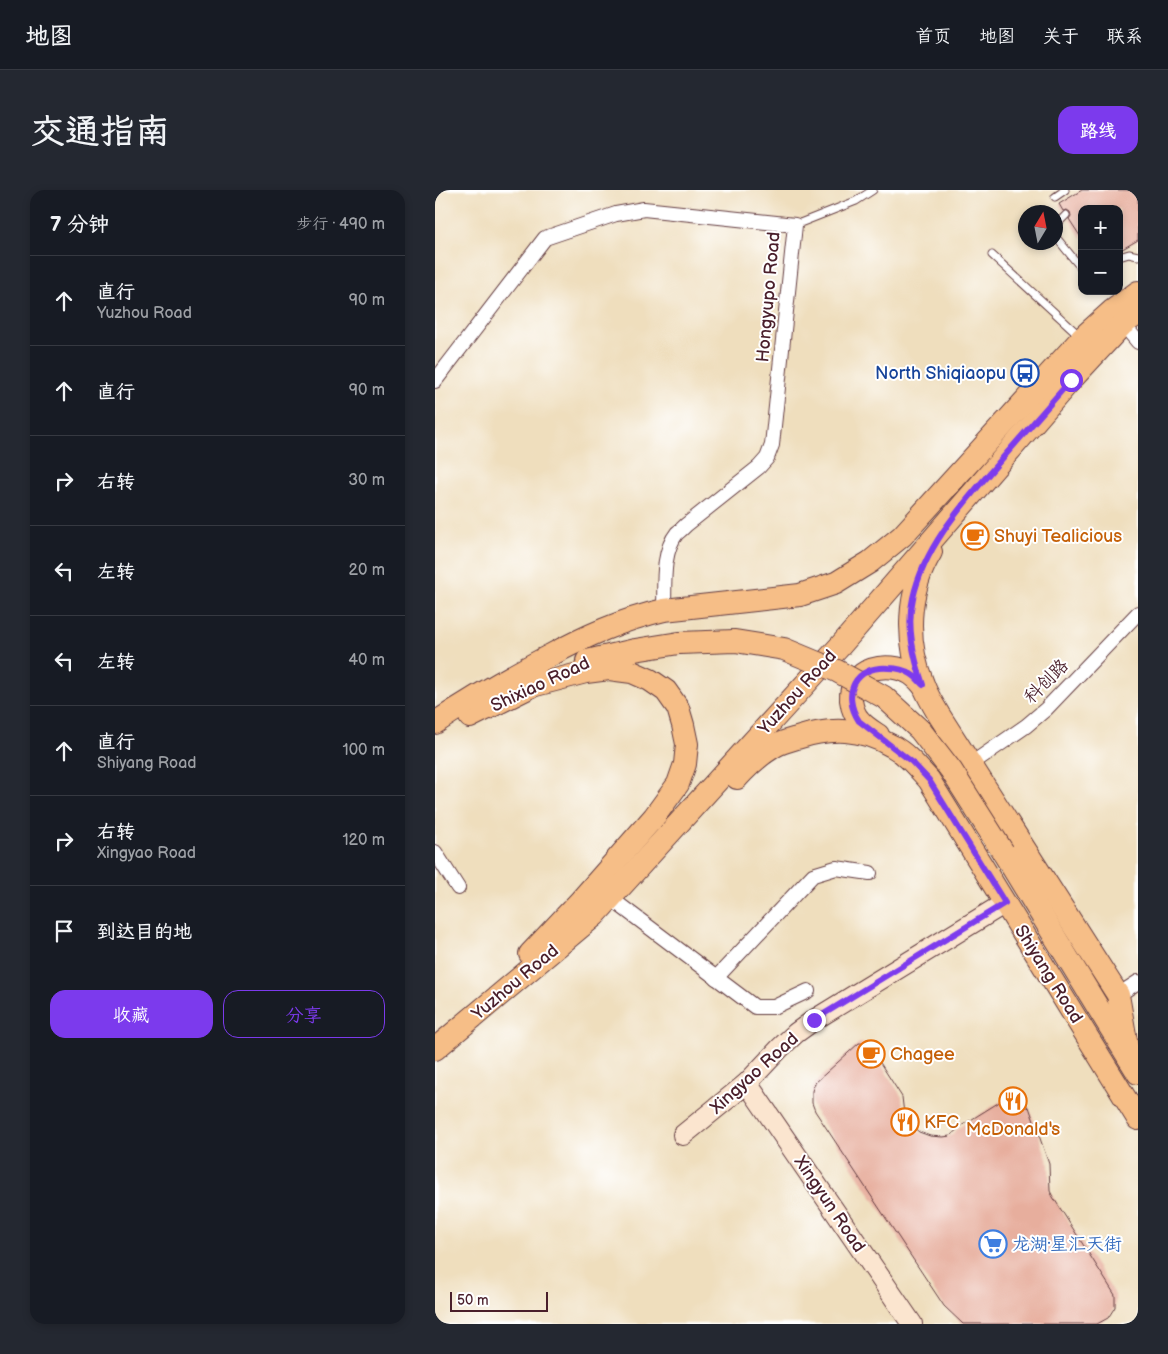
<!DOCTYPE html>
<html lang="zh">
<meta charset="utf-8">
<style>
body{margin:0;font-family:"Balsamiq Sans","LXGW WenKai TC",sans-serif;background:#242831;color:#f1f3f6}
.controls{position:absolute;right:15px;top:15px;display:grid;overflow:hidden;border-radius:10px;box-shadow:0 2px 8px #0003}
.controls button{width:45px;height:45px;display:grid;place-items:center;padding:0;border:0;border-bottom:1px solid #363941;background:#171b24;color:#f1f3f6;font:25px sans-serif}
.compass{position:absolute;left:583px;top:15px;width:45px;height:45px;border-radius:50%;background:#171b24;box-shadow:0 2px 8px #0003;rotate:10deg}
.scale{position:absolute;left:15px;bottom:12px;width:98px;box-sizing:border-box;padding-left:5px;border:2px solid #4a1f2b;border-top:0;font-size:14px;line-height:18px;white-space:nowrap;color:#4a1f2b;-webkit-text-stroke:4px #fff;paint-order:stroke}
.stop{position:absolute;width:15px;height:15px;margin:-11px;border:4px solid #7c3aed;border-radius:50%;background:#fff}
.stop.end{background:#7c3aed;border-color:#fff;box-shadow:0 1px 5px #0008}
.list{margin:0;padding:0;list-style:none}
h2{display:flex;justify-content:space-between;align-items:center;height:65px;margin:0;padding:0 20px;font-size:21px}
h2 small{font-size:16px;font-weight:400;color:#9ea1a6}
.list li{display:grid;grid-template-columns:32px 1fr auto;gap:15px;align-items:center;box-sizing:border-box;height:90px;padding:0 20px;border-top:1px solid #363941}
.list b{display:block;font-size:19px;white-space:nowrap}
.list p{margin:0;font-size:16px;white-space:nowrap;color:#9ea1a6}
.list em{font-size:16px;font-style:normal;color:#9ea1a6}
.actions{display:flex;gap:10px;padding:15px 20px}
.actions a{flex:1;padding:11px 0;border:1px solid #7c3aed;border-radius:15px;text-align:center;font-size:18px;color:#7c3aed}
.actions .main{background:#7c3aed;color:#fff}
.icon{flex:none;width:28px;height:28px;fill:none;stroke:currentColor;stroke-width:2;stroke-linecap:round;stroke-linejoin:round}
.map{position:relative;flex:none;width:703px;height:1134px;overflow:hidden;border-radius:15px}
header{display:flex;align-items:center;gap:30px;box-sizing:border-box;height:70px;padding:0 25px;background:#171b24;border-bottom:1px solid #363941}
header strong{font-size:24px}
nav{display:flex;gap:28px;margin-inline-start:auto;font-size:18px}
.intro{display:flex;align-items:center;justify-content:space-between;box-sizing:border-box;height:120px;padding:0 30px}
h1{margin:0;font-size:35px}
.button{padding:12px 22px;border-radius:15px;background:#7c3aed;color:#fff;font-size:18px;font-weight:700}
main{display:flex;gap:30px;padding:0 30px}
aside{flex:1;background:#171b24;border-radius:15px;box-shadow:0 2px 8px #0003}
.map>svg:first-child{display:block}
.building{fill:#e7ae9d}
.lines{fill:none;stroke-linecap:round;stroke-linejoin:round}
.lane-casing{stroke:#633c41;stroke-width:9}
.street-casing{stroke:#633c41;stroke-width:16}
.secondary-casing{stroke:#633c41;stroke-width:22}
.primary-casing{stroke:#633c41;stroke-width:24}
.lane{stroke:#fff;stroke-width:7}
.street{stroke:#fff;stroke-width:14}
.secondary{stroke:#fbe5cf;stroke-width:20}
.primary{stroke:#f6be87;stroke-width:22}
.primary-bridge-casing{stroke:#633c41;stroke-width:24;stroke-linecap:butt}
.primary-bridge{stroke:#f6be87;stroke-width:22}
.route{stroke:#7c3aed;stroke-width:6}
.labels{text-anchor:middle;stroke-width:4;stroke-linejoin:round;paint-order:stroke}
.street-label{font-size:18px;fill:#4a1f2b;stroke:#fff}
.transit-label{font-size:18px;fill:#164399;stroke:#fff;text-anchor:end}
.food-label{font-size:18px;fill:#c56008;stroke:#fff;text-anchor:start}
.shop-label{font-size:18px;fill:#366cbe;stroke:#fff;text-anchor:start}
</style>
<header>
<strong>地图</strong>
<nav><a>首页</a><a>地图</a><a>关于</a><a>联系</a></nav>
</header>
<div class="intro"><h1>交通指南</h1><a class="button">路线</a></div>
<main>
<aside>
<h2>7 分钟<small>步行 · 490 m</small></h2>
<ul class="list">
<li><svg class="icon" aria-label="ahead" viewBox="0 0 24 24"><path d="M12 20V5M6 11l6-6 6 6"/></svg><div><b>直行</b><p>Yuzhou Road</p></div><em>90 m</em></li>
<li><svg class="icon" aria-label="ahead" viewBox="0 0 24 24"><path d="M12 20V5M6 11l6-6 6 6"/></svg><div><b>直行</b></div><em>90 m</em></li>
<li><svg class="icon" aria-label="right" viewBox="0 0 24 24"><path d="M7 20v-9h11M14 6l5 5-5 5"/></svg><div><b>右转</b></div><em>30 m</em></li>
<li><svg class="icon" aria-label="left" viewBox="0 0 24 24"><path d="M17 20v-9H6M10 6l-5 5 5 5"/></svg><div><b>左转</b></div><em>20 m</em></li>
<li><svg class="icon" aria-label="left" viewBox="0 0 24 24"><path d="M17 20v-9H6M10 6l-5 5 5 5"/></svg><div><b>左转</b></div><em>40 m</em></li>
<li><svg class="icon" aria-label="ahead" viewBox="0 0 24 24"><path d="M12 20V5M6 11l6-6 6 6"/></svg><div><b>直行</b><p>Shiyang Road</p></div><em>100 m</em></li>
<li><svg class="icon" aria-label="right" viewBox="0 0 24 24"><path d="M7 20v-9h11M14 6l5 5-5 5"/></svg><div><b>右转</b><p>Xingyao Road</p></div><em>120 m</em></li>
<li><svg class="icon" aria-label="arrive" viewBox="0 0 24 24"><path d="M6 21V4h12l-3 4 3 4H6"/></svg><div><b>到达目的地</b></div></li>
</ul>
<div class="actions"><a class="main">收藏</a><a>分享</a></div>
</aside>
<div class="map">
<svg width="703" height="1134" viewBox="0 0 703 1134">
<rect width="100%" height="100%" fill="#fff"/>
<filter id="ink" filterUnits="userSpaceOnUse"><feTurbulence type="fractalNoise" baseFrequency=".02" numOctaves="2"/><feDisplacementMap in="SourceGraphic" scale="10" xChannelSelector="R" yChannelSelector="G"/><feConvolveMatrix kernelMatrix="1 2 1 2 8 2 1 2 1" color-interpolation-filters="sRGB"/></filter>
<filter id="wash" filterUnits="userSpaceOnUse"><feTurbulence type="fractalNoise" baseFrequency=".0096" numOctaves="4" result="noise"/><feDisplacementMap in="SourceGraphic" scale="20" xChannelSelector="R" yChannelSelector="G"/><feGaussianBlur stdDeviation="1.12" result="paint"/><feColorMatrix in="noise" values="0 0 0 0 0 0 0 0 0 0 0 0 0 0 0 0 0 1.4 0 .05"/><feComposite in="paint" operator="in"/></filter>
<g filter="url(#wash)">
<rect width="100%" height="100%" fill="#efdebd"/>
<g id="blocks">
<!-- building -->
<g class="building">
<path d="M647 0H703V50L684 61V19H647V49L634 29 636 26 635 22 632 20 628 21 624 14Z"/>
<path d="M424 853 433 854 467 907 469 924 472 932 484 942 495 946 508 947 515 946 526 936 579 903 588 907 593 918 594 917 614 974 615 1001 618 1007 680 1105V1117L673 1128 662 1134H528L509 1116 380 921 377 913V901L380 893Z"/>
</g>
</g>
</g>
<g filter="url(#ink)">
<use href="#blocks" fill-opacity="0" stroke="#633c41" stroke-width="1"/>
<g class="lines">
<!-- lane casing -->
<g class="lane-casing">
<g id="lane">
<path d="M620 7 630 0"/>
<path d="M360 35 421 11 438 0"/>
<path d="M620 36 631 25"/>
<path d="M620 46 647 79"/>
<path d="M557 65 645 146"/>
<path d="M684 67 694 64 703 66"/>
</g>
</g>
<!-- street casing -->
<g class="street-casing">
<g id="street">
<path d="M688 134 703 152"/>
<path d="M0 191 110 48 181 24 209 19 360 35 337 255 332 268 324 277 251 335C248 338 245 341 242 343 226 363 230 396 229 420"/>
<path d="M536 574 591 536 611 519 703 423"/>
<path d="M0 662 23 698"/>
<path d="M178 710 320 817H339L373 801"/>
<path d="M281 788 378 685 401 678 435 683"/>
<path d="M683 805 703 792"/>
</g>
</g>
<!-- secondary casing -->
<g class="secondary-casing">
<g id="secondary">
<path d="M312 893 477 1134"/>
<path d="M248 945 312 893 345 858 361 843 379 830 570 713"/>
</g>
</g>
<!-- primary casing -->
<g class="primary-casing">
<g id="primary">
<path d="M496 362C472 402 470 451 488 494 492 505 498 515 504 525L683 805 694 868"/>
<path d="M152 471 200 460 244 453"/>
<path d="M93 497 151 482 174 479 197 482 215 490 231 501 243 518 248 535 252 554 250 574 243 594 219 627 146 710 95 764"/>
<path d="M35 527 107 491"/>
<path d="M0 533C36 509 74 487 112 467 151 446 186 430 229 420L365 405 401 393 435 372 467 346 647 148 677 121 703 102"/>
<path d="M443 545C437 541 430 537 425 531 419 525 417 518 416 510 414 477 454 470 476 484 481 487 484 491 488 495"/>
<path d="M302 588C314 575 326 564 340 556 347 552 355 550 362 548 396 537 426 538 457 556 472 564 483 578 494 590L703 929"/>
<path d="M568 662 703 883"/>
<path d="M0 859 160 725 406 455 635 191 688 134 703 124"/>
</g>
</g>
<!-- lane -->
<use href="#lane" class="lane"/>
<!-- street -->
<use href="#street" class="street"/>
<!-- secondary -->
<use href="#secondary" class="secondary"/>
<!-- primary -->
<use href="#primary" class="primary"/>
<!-- primary-bridge casing -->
<g class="primary-bridge-casing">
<path id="primary-bridge" d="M244 453 300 451 349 459 402 481 449 507 485 540 516 580 568 662"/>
</g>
<!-- primary-bridge -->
<use href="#primary-bridge" class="primary-bridge"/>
</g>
</g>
<g class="lines" filter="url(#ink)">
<!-- route -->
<path class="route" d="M379 830 570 713 494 590 477 572 424 531C406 504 420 475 454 478 462 478 470 480 476 484 481 487 484 491 488 495 479 468 471 437 478 408 490 354 530 312 565 271 589 244 612 217 636 190"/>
</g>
<!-- icons -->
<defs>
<g id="bus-ring" transform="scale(1.4375)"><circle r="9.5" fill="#fff" stroke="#1a4fb4" stroke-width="1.5"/><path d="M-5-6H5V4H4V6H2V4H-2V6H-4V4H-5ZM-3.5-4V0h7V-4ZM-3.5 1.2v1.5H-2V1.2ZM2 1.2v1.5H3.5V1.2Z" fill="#1a4fb4"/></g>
<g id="cafe-ring" transform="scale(1.4375)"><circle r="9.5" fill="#fff" stroke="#e8710a" stroke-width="1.5"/><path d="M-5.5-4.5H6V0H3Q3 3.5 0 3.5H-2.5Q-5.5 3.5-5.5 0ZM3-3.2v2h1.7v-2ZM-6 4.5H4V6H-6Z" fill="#e8710a"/></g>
<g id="restaurant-ring" transform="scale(1.4375)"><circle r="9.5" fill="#fff" stroke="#e8710a" stroke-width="1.5"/><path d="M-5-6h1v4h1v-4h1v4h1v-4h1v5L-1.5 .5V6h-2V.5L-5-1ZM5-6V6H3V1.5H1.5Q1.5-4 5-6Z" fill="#e8710a"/></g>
<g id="supermarket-ring" transform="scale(1.4375)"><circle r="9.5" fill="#fff" stroke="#3f7fe0" stroke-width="1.5"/><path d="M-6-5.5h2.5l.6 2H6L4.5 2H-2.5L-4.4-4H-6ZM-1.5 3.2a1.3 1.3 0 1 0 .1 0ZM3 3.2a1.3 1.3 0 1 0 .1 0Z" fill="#3f7fe0"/></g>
</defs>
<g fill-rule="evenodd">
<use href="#bus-ring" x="590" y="183"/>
<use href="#cafe-ring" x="540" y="346"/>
<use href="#cafe-ring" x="436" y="864"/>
<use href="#restaurant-ring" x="578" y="911"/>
<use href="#restaurant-ring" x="470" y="932"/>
<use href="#supermarket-ring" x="558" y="1054"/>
</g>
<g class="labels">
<!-- street labels -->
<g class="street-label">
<text transform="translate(333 107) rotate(-85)" y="6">Hongyupo Road</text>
<text transform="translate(611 491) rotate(-45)" y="6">科创路</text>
<text transform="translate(105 494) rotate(-25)" y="6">Shixiao Road</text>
<text transform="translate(362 502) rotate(-48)" y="6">Yuzhou Road</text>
<text transform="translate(614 784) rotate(58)" y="6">Shiyang Road</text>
<text transform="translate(80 792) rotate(-40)" y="6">Yuzhou Road</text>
<text transform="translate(319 883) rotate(-42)" y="6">Xingyao Road</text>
<text transform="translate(395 1014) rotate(56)" y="6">Xingyun Road</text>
</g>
<!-- transit labels -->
<g class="transit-label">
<text x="571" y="189">North Shiqiaopu</text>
</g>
<!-- food labels -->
<g class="food-label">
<text x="559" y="352">Shuyi Tealicious</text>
<text x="455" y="870">Chagee</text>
<text x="489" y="938">KFC</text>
<text x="578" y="945" text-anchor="middle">McDonald's</text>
</g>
<!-- shop labels -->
<g class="shop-label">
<text x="577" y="1060">龙湖·星汇天街</text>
</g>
</g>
</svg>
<div class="controls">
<button>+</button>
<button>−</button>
</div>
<svg class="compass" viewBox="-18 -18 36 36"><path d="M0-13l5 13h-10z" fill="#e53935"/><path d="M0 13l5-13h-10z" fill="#9ea1a6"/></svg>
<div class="scale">50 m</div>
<div class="stop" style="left:636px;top:190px"></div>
<div class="stop end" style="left:379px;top:830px"></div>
</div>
</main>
